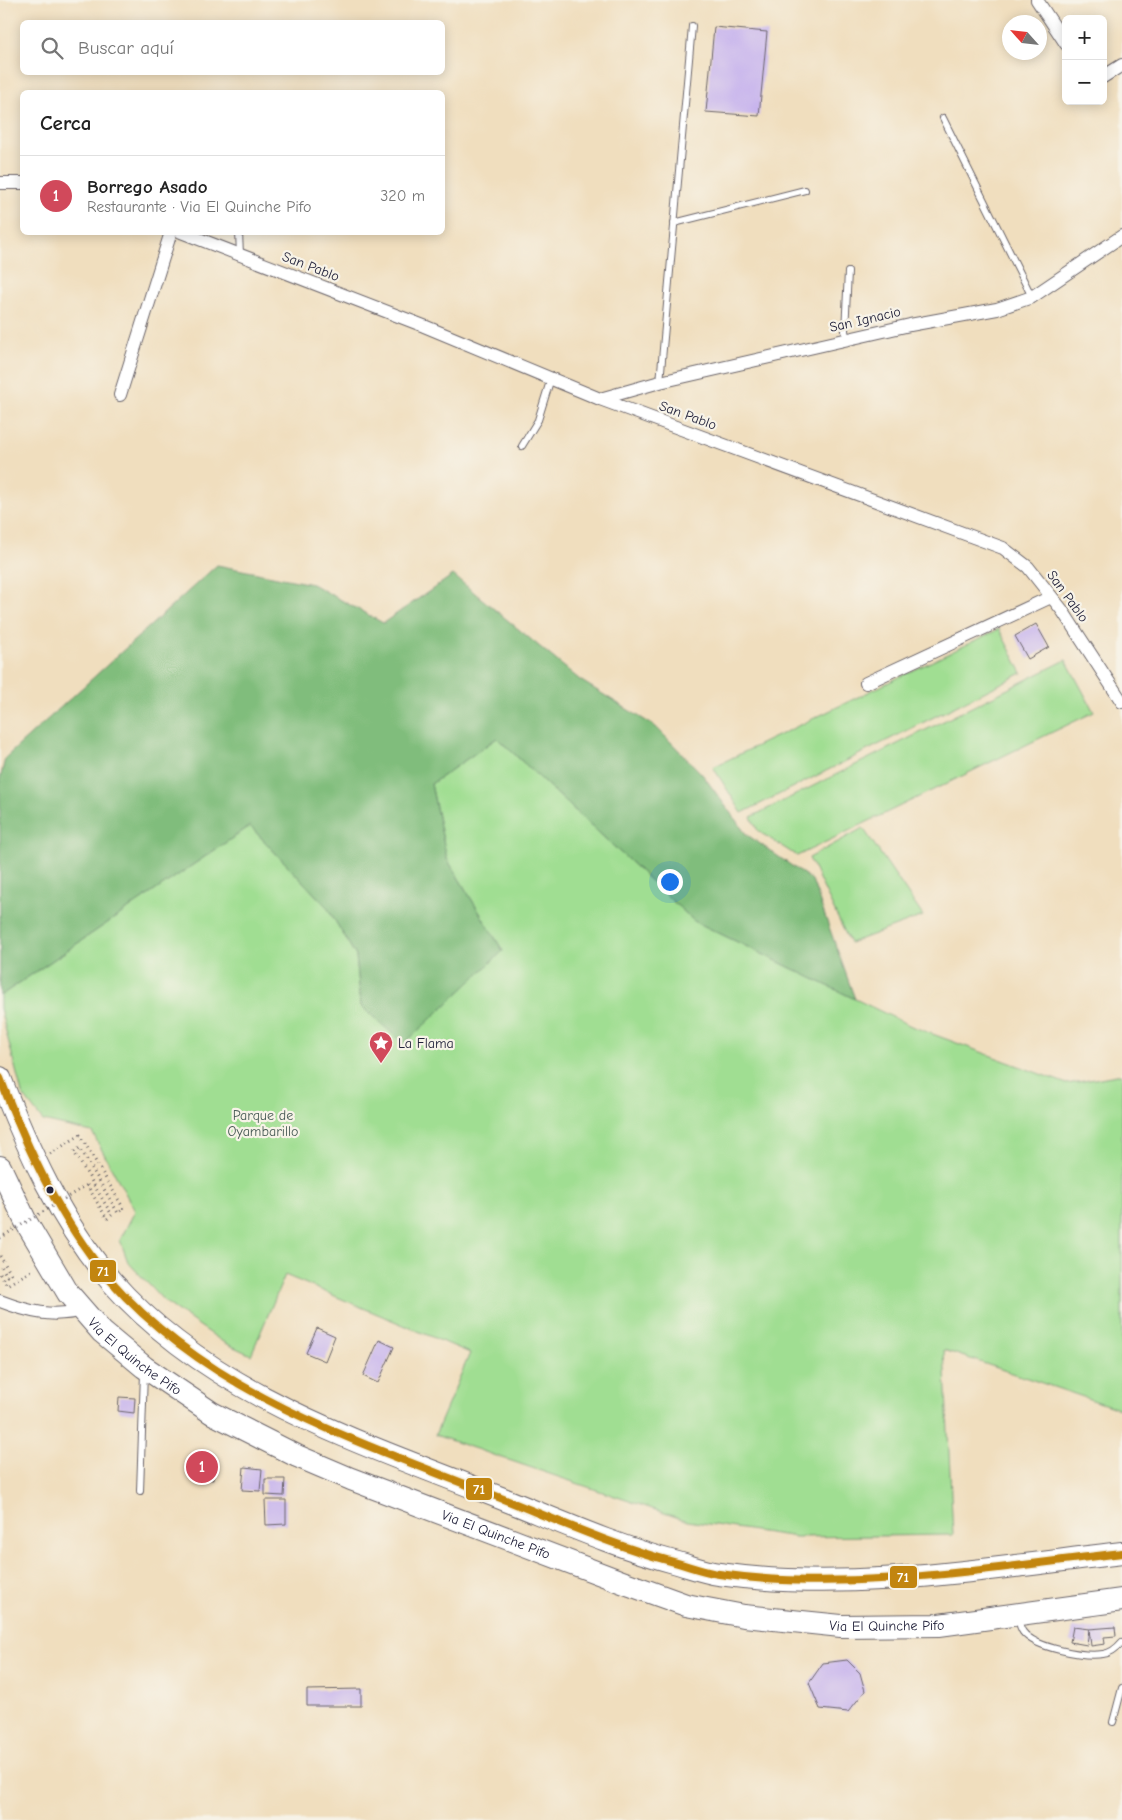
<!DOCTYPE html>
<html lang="es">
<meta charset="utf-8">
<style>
body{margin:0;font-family:"Comic Neue",sans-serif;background:#f6f6f6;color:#222}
.controls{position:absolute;right:15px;top:15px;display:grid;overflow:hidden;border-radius:8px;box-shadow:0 2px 12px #0003}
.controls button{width:45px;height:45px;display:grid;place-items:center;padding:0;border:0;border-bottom:1px solid #e0e0e0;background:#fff;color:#222;font:25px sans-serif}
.compass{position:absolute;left:1002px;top:15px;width:45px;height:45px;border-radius:50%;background:#fff;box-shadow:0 2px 12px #0003;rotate:297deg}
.you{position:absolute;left:669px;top:881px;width:18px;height:18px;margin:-12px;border:4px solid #fff;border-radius:50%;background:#1a73e8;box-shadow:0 0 0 8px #1a73e833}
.badge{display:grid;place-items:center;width:32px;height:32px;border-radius:50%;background:#d1495b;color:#fff;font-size:16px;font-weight:700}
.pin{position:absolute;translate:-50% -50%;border:2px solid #fff;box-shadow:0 1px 5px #0006}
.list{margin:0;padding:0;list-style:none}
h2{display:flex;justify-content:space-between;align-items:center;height:65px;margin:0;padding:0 20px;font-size:21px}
h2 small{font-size:16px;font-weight:400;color:#767676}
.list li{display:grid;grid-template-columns:32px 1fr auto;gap:15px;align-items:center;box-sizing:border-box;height:80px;padding:0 20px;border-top:1px solid #e0e0e0}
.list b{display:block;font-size:19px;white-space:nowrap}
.list p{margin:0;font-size:16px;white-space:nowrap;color:#767676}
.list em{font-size:16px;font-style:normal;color:#767676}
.icon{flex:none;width:28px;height:28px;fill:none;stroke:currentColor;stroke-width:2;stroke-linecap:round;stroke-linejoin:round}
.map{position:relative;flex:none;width:1122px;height:1820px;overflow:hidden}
.search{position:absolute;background:#fff;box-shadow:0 2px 12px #0003;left:20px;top:20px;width:425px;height:55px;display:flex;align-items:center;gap:12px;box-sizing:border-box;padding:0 18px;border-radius:8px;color:#767676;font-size:19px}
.panel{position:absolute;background:#fff;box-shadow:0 2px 12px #0003;left:20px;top:90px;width:425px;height:145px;border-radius:8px}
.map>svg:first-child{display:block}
.green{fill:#a0de92;stroke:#618066}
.forest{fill:#80bd7c;stroke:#51705c}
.building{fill:#c7b4ed}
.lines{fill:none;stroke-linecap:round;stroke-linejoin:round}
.lane-casing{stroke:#6a6469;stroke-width:8}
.street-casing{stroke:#6a6469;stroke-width:14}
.highway-casing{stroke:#6a6469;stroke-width:24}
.path{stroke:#6a6469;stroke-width:3;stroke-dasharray:1 4;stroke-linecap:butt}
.lane{stroke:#fff;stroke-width:6}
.street{stroke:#fff;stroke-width:12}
.highway{stroke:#fff;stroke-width:22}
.path-bridge{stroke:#6a6469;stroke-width:3;stroke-dasharray:1 4;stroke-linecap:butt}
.bus-1-casing{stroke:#f7f3e8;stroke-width:11}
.bus-1{stroke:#c2850f;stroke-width:8}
.bus-dot{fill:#22223b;stroke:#f7f3e8;stroke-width:2}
.labels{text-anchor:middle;stroke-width:4.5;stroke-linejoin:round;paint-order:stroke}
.street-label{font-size:14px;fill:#22223b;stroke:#f7f3e8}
.poi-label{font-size:14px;fill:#22223b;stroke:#f7f3e8;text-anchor:start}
.park-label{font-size:14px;fill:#485a55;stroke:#f7f3e8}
.line-badge{stroke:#f7f3e8;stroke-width:2}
.badge-label{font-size:14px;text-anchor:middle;font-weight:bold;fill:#fff}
</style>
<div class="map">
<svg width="1122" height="1820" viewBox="0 0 1122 1820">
<rect width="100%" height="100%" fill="#f7f3e8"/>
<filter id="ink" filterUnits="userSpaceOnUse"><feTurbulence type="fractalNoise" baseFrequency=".02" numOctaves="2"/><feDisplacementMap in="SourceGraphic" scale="10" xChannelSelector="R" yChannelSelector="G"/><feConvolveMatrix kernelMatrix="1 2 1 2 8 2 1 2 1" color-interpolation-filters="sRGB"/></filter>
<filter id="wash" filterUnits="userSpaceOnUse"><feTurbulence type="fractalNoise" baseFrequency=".0096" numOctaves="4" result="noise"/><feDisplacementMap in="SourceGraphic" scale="20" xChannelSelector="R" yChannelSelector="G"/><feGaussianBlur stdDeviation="1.12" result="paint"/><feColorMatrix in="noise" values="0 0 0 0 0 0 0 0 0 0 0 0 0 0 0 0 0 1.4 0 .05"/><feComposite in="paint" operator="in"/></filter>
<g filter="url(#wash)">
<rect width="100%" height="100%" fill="#f0debe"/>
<!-- green -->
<g class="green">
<path d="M999 629 1022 673 742 813 713 767Z"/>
<path d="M1066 660 1094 712 797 856 758 831 751 817Z"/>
<path d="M497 738 694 921 911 1026 1067 1084 1122 1074V1410L944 1350 953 1535 796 1537 688 1521 435 1435 470 1353 285 1275 251 1355 223 1342 165 1302 128 1262 120 1240 135 1211 92 1132 43 1121 22 1094 0 1008V996L250 826 327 907 356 956 361 1006 503 951 447 859 431 784Z"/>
<path d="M863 828 923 916 850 943 809 858Z"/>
</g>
<!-- forest -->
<path class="forest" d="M217 565 312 584 383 623 453 575 580 680 656 727 702 774 746 834 812 880 855 999 694 921 497 738 431 784 447 859 503 951 404 1044 361 1006 356 956 327 907 250 826 0 996V780L5 758Z"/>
<g id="blocks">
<!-- building -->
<g class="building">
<path d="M714 27 767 32 759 116 706 112Z"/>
<path d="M1036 624 1049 647 1028 659 1015 636Z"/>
<path d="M317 1328 335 1336 325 1361 306 1353Z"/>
<path d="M379 1340 394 1347 378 1383 363 1376Z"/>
<path d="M119 1397 135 1398 134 1413 118 1411Z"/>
<path d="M190 1455 215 1457 213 1480 189 1478Z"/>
<path d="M244 1467 262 1469 260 1491 242 1490Z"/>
<path d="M265 1479H285L284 1496 265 1495Z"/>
<path d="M265 1500H286V1524L266 1525Z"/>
<path d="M1073 1627 1089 1629 1087 1645 1070 1642Z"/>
<path d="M1115 1627 1116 1636 1104 1637 1105 1644 1091 1646 1089 1629Z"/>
<path d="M847 1660 860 1673 865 1691 848 1712 820 1709 809 1683 823 1663Z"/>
<path d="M361 1689V1706H307V1690Z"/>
</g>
</g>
</g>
<g filter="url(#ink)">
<use href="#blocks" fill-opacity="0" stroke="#6a6469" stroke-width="1"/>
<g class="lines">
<!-- lane casing -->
<g class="lane-casing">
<g id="lane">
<path d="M943 118 1032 297"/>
<path d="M674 223 805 190"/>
<path d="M239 232 240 255"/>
<path d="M847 339 845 331 848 272"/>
<path d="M660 382 692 26"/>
<path d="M522 446 538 420 551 378"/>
<path d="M140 1491 144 1373"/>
<path d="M1018 1618C1019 1623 1020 1628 1023 1632 1035 1648 1084 1657 1103 1654 1111 1653 1117 1648 1122 1642"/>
<path d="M1113 1722 1122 1688"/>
</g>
</g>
<!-- street casing -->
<g class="street-casing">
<g id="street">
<path d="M1037 0 1066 44"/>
<path d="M1103 77 1122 65"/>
<path d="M0 183H22"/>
<path d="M181 232 424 326 600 399 1003 548 1028 567 1062 610 1122 702"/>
<path d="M120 395 171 232"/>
<path d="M600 399 660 382 910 325 997 309 1032 297 1122 236"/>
<path d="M866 683 1051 597"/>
<path d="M0 1301C29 1312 52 1318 83 1310"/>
</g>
</g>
<!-- highway casing -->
<g class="highway-casing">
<g id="highway">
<path d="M0 1078C27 1148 61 1223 111 1281 209 1393 354 1440 488 1493 550 1517 610 1545 674 1562 689 1566 704 1572 719 1574 852 1593 990 1568 1122 1553"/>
<path id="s1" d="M0 1167 26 1222 68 1293 102 1332 144 1367 212 1413 297 1456 351 1479 622 1582 686 1605 744 1616 841 1626 939 1625 1122 1600"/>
</g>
</g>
<!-- path -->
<g class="path">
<path d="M50 1154 80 1135 124 1209 118 1213 80 1148 74 1152 112 1215 107 1219 87 1185"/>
<path d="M0 1256 11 1274 7 1276 0 1264"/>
<path d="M0 1274 7 1285 33 1270"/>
</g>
<!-- lane -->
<use href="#lane" class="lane"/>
<!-- street -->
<use href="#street" class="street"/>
<!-- highway -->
<use href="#highway" class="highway"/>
<!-- path-bridge -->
<path class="path-bridge" d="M0 1238 87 1185"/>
<!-- bus-1 casing -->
<g class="bus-1-casing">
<path id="bus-1" d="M0 1078C27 1148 61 1223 111 1281 209 1393 354 1440 488 1493 550 1517 610 1545 674 1562 689 1566 704 1572 719 1574 852 1593 990 1568 1122 1553"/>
</g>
<!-- bus-1 -->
<use href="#bus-1" class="bus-1"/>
</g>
</g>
<!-- icons -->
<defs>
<g id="sight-pin" transform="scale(1.25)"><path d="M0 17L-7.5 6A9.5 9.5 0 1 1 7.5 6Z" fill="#d1495b" stroke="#f7f3e8"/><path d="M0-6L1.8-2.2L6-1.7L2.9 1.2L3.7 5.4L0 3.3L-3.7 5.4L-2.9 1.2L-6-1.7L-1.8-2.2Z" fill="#fff"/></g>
</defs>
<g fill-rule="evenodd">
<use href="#sight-pin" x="381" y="1043"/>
</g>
<!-- markers -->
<circle class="bus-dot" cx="50" cy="1190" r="4.5"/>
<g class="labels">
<!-- street labels -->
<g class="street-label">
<text transform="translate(311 266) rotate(21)" y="5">San Pablo</text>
<text transform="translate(865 319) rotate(-13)" y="5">San Ignacio</text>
<text transform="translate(688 415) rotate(20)" y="5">San Pablo</text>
<text transform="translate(1068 596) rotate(54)" y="5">San Pablo</text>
<text dy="5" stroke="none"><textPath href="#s1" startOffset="236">Via El Quinche Pifo</textPath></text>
<text dy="5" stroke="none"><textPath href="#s1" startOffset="641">Via El Quinche Pifo</textPath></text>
<text dy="5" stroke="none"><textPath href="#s1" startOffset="1046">Via El Quinche Pifo</textPath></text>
</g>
<!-- poi labels -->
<g class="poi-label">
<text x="398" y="1048">La Flama</text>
</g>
<!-- park labels -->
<g class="park-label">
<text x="263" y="1120">Parque de<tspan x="263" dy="16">Oyambarillo</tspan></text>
</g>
</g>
<g class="line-badge">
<rect x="89" y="1259" width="28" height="24" rx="5" fill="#c2850f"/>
<rect x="465" y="1477" width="28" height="24" rx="5" fill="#c2850f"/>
<rect x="889" y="1565" width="29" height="24" rx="5" fill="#c2850f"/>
</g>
<g class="badge-label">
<text x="103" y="1276">71</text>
<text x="479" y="1494">71</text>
<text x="903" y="1582">71</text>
</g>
</svg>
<div class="controls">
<button>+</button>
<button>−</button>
</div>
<svg class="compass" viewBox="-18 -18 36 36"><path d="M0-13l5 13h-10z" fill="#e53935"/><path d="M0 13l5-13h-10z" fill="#767676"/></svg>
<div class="you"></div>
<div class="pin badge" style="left:202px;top:1467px">1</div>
<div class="search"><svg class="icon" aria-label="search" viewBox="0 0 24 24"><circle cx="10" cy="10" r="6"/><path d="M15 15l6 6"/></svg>Buscar aquí</div>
<section class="panel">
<h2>Cerca<small></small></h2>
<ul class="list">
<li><span class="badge">1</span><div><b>Borrego Asado</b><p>Restaurante · Via El Quinche Pifo</p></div><em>320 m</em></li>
</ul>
</section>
</div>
